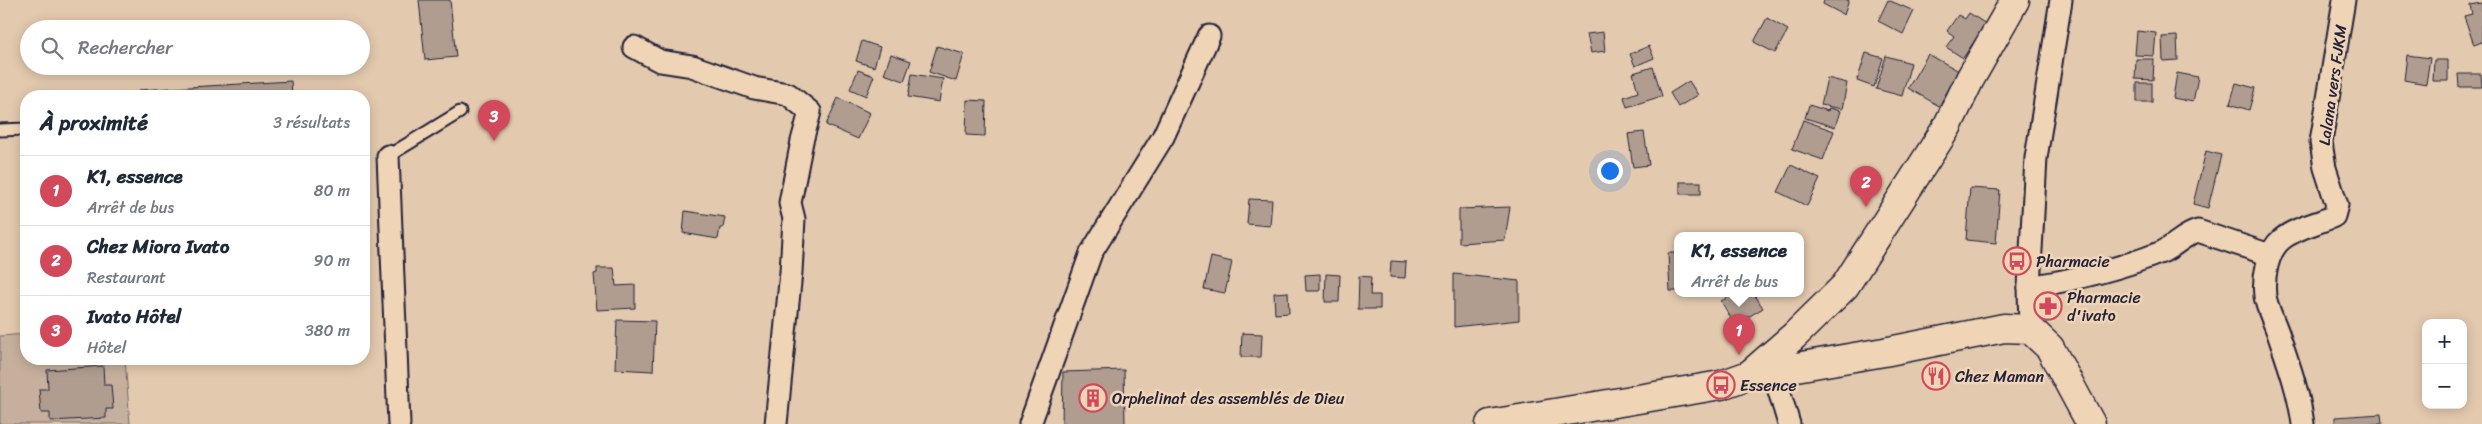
<!DOCTYPE html>
<html lang="fr">
<meta charset="utf-8">
<style>
body{margin:0;font-family:Sriracha,sans-serif;background:#f6f6f7;color:#1f2937}
.controls{position:absolute;right:15px;bottom:15px;display:grid;overflow:hidden;border-radius:10px;box-shadow:0 2px 12px #0003}
.controls button{width:45px;height:45px;display:grid;place-items:center;padding:0;border:0;border-bottom:1px solid #e0e1e3;background:#fff;color:#1f2937;font:25px sans-serif}
.you{position:absolute;left:1609px;top:170px;width:18px;height:18px;margin:-12px;border:4px solid #fff;border-radius:50%;background:#1a73e8;box-shadow:0 0 0 8px #1a73e833}
.badge{display:grid;place-items:center;width:32px;height:32px;border-radius:50%;background:#d1495b;color:#fff;font-size:16px;font-weight:700}
.pin{position:absolute;translate:-50% -41px;filter:drop-shadow(0 1px 2px #0008)}
.pin::after{content:'';position:absolute;top:26px;width:18px;height:15px;background:inherit;clip-path:polygon(0 0,100% 0,50% 100%)}
.popup{position:absolute;left:1674px;top:232px;width:130px;height:65px;box-sizing:border-box;display:grid;place-content:center;border-radius:10px;background:#fff;filter:drop-shadow(0 1px 4px #0005);font-size:16px;white-space:nowrap;color:#747a83}
.popup b{font-size:19px;color:#1f2937}
.popup::after{content:'';position:absolute;left:50%;top:100%;margin-left:-10px;border:10px solid transparent;border-top-color:#fff}
.list{margin:0;padding:0;list-style:none}
h2{display:flex;justify-content:space-between;align-items:center;height:65px;margin:0;padding:0 20px;font-size:21px}
h2 small{font-size:16px;font-weight:400;color:#747a83}
.list li{display:grid;grid-template-columns:32px 1fr auto;gap:15px;align-items:center;box-sizing:border-box;height:70px;padding:0 20px;border-top:1px solid #e0e1e3}
.list b{display:block;font-size:19px;white-space:nowrap}
.list p{margin:0;font-size:16px;white-space:nowrap;color:#747a83}
.list em{font-size:16px;font-style:normal;color:#747a83}
.icon{flex:none;width:28px;height:28px;fill:none;stroke:currentColor;stroke-width:2;stroke-linecap:round;stroke-linejoin:round}
.map{position:relative;flex:none;width:2482px;height:424px;overflow:hidden}
.search{position:absolute;background:#fff;box-shadow:0 2px 12px #0003;left:20px;top:20px;width:350px;height:55px;display:flex;align-items:center;gap:12px;box-sizing:border-box;padding:0 18px;border-radius:28px;color:#747a83;font-size:19px}
.panel{position:absolute;background:#fff;box-shadow:0 2px 12px #0003;left:20px;top:90px;width:350px;height:275px;border-radius:20px}
.map>svg:first-child{display:block}
.green{fill:#c6b09d;stroke:#74696c}
.building{fill:#b09d90;stroke:#22223b}
.lines{fill:none;stroke-linecap:round;stroke-linejoin:round}
.lane-casing{stroke:#22223b;stroke-width:15}
.street-casing{stroke:#22223b;stroke-width:25}
.secondary-casing{stroke:#22223b;stroke-width:31}
.lane{stroke:#efd4b6;stroke-width:11}
.street{stroke:#efd4b6;stroke-width:21}
.secondary{stroke:#efd4b6;stroke-width:28}
.labels{text-anchor:middle;stroke-width:5;stroke-linejoin:round;paint-order:stroke}
.street-label{font-size:16px;fill:#22223b;stroke:#efd4b6}
.poi-label{font-size:16px;fill:#22223b;stroke:#efd4b6;text-anchor:start}
</style>
<div class="map">
<svg width="2482" height="424" viewBox="0 0 2482 424">
<rect width="100%" height="100%" fill="#e3c9ae"/>
<filter id="ink" filterUnits="userSpaceOnUse"><feTurbulence type="fractalNoise" baseFrequency=".02" numOctaves="2"/><feDisplacementMap in="SourceGraphic" scale="10" xChannelSelector="R" yChannelSelector="G"/><feConvolveMatrix kernelMatrix="1 2 1 2 8 2 1 2 1" color-interpolation-filters="sRGB"/></filter>
<g filter="url(#ink)">
<!-- green -->
<path class="green" d="M26 334V359H125L130 424H0V336Z"/>
<!-- building -->
<g class="building">
<path d="M419 0H450L456 57 425 60Z"/>
<path d="M1824 0H1849L1844 15 1823 4Z"/>
<path d="M1888 0 1914 11 1903 34 1878 21Z"/>
<path d="M2482 3V42L2474 45 2464 16 2472 14 2470 5Z"/>
<path d="M1969 13 1986 24 1963 58 1946 47 1954 36 1947 31 1958 15 1965 19Z"/>
<path d="M1767 18 1788 30 1775 53 1754 42Z"/>
<path d="M2137 31 2156 33 2154 56 2135 55Z"/>
<path d="M1603 32 1605 51 1591 53 1587 34Z"/>
<path d="M2177 36 2178 60 2163 61 2162 37Z"/>
<path d="M862 41 880 47 874 67 856 61Z"/>
<path d="M937 46 964 54 956 81 929 72Z"/>
<path d="M1649 46 1654 58 1635 66 1630 54Z"/>
<path d="M1866 53 1883 58 1874 87 1857 81Z"/>
<path d="M891 54 911 61 904 81 884 74Z"/>
<path d="M1928 54 1959 71 1939 106 1908 88Z"/>
<path d="M2407 55 2430 58 2426 84 2404 80Z"/>
<path d="M1886 56 1911 63 1902 96 1876 89Z"/>
<path d="M2136 59H2154L2153 80 2135 79Z"/>
<path d="M2434 60H2448V81H2433Z"/>
<path d="M1653 67 1662 96 1627 107 1624 97 1638 92 1633 73Z"/>
<path d="M858 70 874 76 866 96 850 89Z"/>
<path d="M2177 73 2198 77 2193 102 2173 98Z"/>
<path d="M912 74 943 79 939 102 908 97Z"/>
<path d="M2458 74H2481L2482 87H2459Z"/>
<path d="M1827 78 1847 83 1842 109 1821 105Z"/>
<path d="M291 81 292 96H140L139 90Z"/>
<path d="M1689 81 1698 95 1678 107 1670 93Z"/>
<rect x="2137" y="83" width="15" height="19"/>
<path d="M2236 83 2255 88 2249 110 2230 104Z"/>
<path d="M838 98 870 113 858 139 826 125Z"/>
<path d="M967 100 986 101 985 136 966 135Z"/>
<path d="M1809 105 1828 111 1829 108 1840 111 1835 127 1805 118Z"/>
<path d="M1803 120 1834 131 1823 160 1792 149Z"/>
<path d="M1644 132 1649 165 1633 167 1628 134Z"/>
<path d="M2206 151 2221 155 2208 208 2193 204Z"/>
<path d="M1791 165 1820 179 1807 206 1778 192Z"/>
<rect x="1680" y="182" width="21" height="12"/>
<path d="M1970 188 2000 190 1996 243 1966 240Z"/>
<path d="M1249 199 1272 200 1270 226 1247 224Z"/>
<path d="M1510 207 1505 240 1459 243V209Z"/>
<path d="M685 211 725 217 723 228H720L718 239 683 233Z"/>
<path d="M1668 253H1678V291H1670Z"/>
<path d="M1211 257 1232 262 1225 293 1204 289Z"/>
<path d="M1391 261 1406 262 1405 278 1390 277Z"/>
<path d="M597 268H614L616 286 635 285V308L597 310 594 274 597 273Z"/>
<path d="M1320 274V291H1306L1305 275Z"/>
<path d="M1326 274 1340 275 1339 302H1325Z"/>
<path d="M1454 274 1519 281V320L1454 327Z"/>
<path d="M1359 276 1371 277 1370 295H1380V309H1358Z"/>
<path d="M1288 292 1289 313 1275 314 1274 293Z"/>
<path d="M1725 294H1754L1763 308 1735 325 1721 301 1727 298Z"/>
<path d="M617 320 655 321 653 371 615 369Z"/>
<path d="M1242 333 1262 334 1261 357H1241Z"/>
<path d="M103 366 104 385H111L113 409H106V418L50 421V413H41L39 389H48L47 370Z"/>
<path d="M1124 370 1125 424H1062L1063 372Z"/>
<path d="M2381 414 2382 424H2335V417Z"/>
</g>
<g class="lines">
<!-- lane casing -->
<g class="lane-casing">
<g id="lane">
<path d="M0 130 26 129"/>
<path d="M388 156 460 112"/>
</g>
</g>
<!-- street casing -->
<g class="street-casing">
<g id="street">
<path d="M634 47 660 61 692 66 754 88 788 94 810 112 802 141 790 203 794 219 791 272 776 424"/>
<path d="M388 156 399 424"/>
<path d="M2029 287C2075 280 2119 269 2162 252 2175 246 2185 234 2198 231L2270 255"/>
<path d="M2030 329 2029 287 2036 158 2061 0"/>
<path d="M1773 371 1789 424"/>
<path d="M1030 424 1091 253 1163 137 1209 36"/>
<path d="M2303 424C2299 393 2289 365 2279 336 2275 323 2267 309 2265 296 2263 278 2267 251 2282 239 2297 227 2317 224 2334 216L2337 205 2325 168 2321 142 2344 0"/>
</g>
</g>
<!-- secondary casing -->
<g class="secondary-casing">
<g id="secondary">
<path d="M1749 375 1794 336 1845 286 1947 127 1970 79 2015 0"/>
<path d="M1490 424 1721 385 1749 375 1884 352 2004 328 2030 329 2050 348 2091 424"/>
</g>
</g>
<!-- lane -->
<use href="#lane" class="lane"/>
<!-- street -->
<use href="#street" class="street"/>
<!-- secondary -->
<use href="#secondary" class="secondary"/>
</g>
</g>
<!-- icons -->
<defs>
<g id="bus-ring" transform="scale(1.4375)"><circle r="9.5" fill="#efd4b6" stroke="#d1495b" stroke-width="1.5"/><path d="M-5-6H5V4H4V6H2V4H-2V6H-4V4H-5ZM-3.5-4V0h7V-4ZM-3.5 1.2v1.5H-2V1.2ZM2 1.2v1.5H3.5V1.2Z" fill="#d1495b"/></g>
<g id="pharmacy-ring" transform="scale(1.4375)"><circle r="9.5" fill="#efd4b6" stroke="#d1495b" stroke-width="1.5"/><path d="M-2-6h4v4h4v4h-4v4h-4v-4h-4v-4h4Z" fill="#d1495b"/></g>
<g id="restaurant-ring" transform="scale(1.4375)"><circle r="9.5" fill="#efd4b6" stroke="#d1495b" stroke-width="1.5"/><path d="M-5-6h1v4h1v-4h1v4h1v-4h1v5L-1.5 .5V6h-2V.5L-5-1ZM5-6V6H3V1.5H1.5Q1.5-4 5-6Z" fill="#d1495b"/></g>
<g id="building-ring" transform="scale(1.4375)"><circle r="9.5" fill="#efd4b6" stroke="#d1495b" stroke-width="1.5"/><path d="M-4-6H4V6H1V3H-1V6H-4ZM-2.5-4.3h1.7v1.8h-1.7ZM.8-4.3h1.7v1.8H.8ZM-2.5-1h1.7V.8h-1.7ZM.8-1h1.7V.8H.8Z" fill="#d1495b"/></g>
</defs>
<g fill-rule="evenodd">
<use href="#bus-ring" x="2017" y="261"/>
<use href="#pharmacy-ring" x="2048" y="306"/>
<use href="#restaurant-ring" x="1936" y="376"/>
<use href="#bus-ring" x="1721" y="385"/>
<use href="#building-ring" x="1093" y="398"/>
</g>
<g class="labels">
<!-- street labels -->
<g class="street-label">
<text transform="translate(2332 85) rotate(-82)" y="6">Lalana vers FJKM</text>
</g>
<!-- poi labels -->
<g class="poi-label">
<text x="2036" y="267">Pharmacie</text>
<text x="2067" y="303">Pharmacie<tspan x="2067" dy="18">d'ivato</tspan></text>
<text x="1955" y="382">Chez Maman</text>
<text x="1740" y="391">Essence</text>
<text x="1112" y="404">Orphelinat des assemblés de Dieu</text>
</g>
</g>
</svg>
<div class="controls">
<button>+</button>
<button>−</button>
</div>
<div class="you"></div>
<div class="pin badge" style="left:1739px;top:355px">1</div>
<div class="popup"><b>K1, essence</b>Arrêt de bus</div>
<div class="pin badge" style="left:1866px;top:207px">2</div>
<div class="pin badge" style="left:494px;top:141px">3</div>
<div class="search"><svg class="icon" aria-label="search" viewBox="0 0 24 24"><circle cx="10" cy="10" r="6"/><path d="M15 15l6 6"/></svg>Rechercher</div>
<section class="panel">
<h2>À proximité<small>3 résultats</small></h2>
<ul class="list">
<li><span class="badge">1</span><div><b>K1, essence</b><p>Arrêt de bus</p></div><em>80 m</em></li>
<li><span class="badge">2</span><div><b>Chez Miora Ivato</b><p>Restaurant</p></div><em>90 m</em></li>
<li><span class="badge">3</span><div><b>Ivato Hôtel</b><p>Hôtel</p></div><em>380 m</em></li>
</ul>
</section>
</div>
